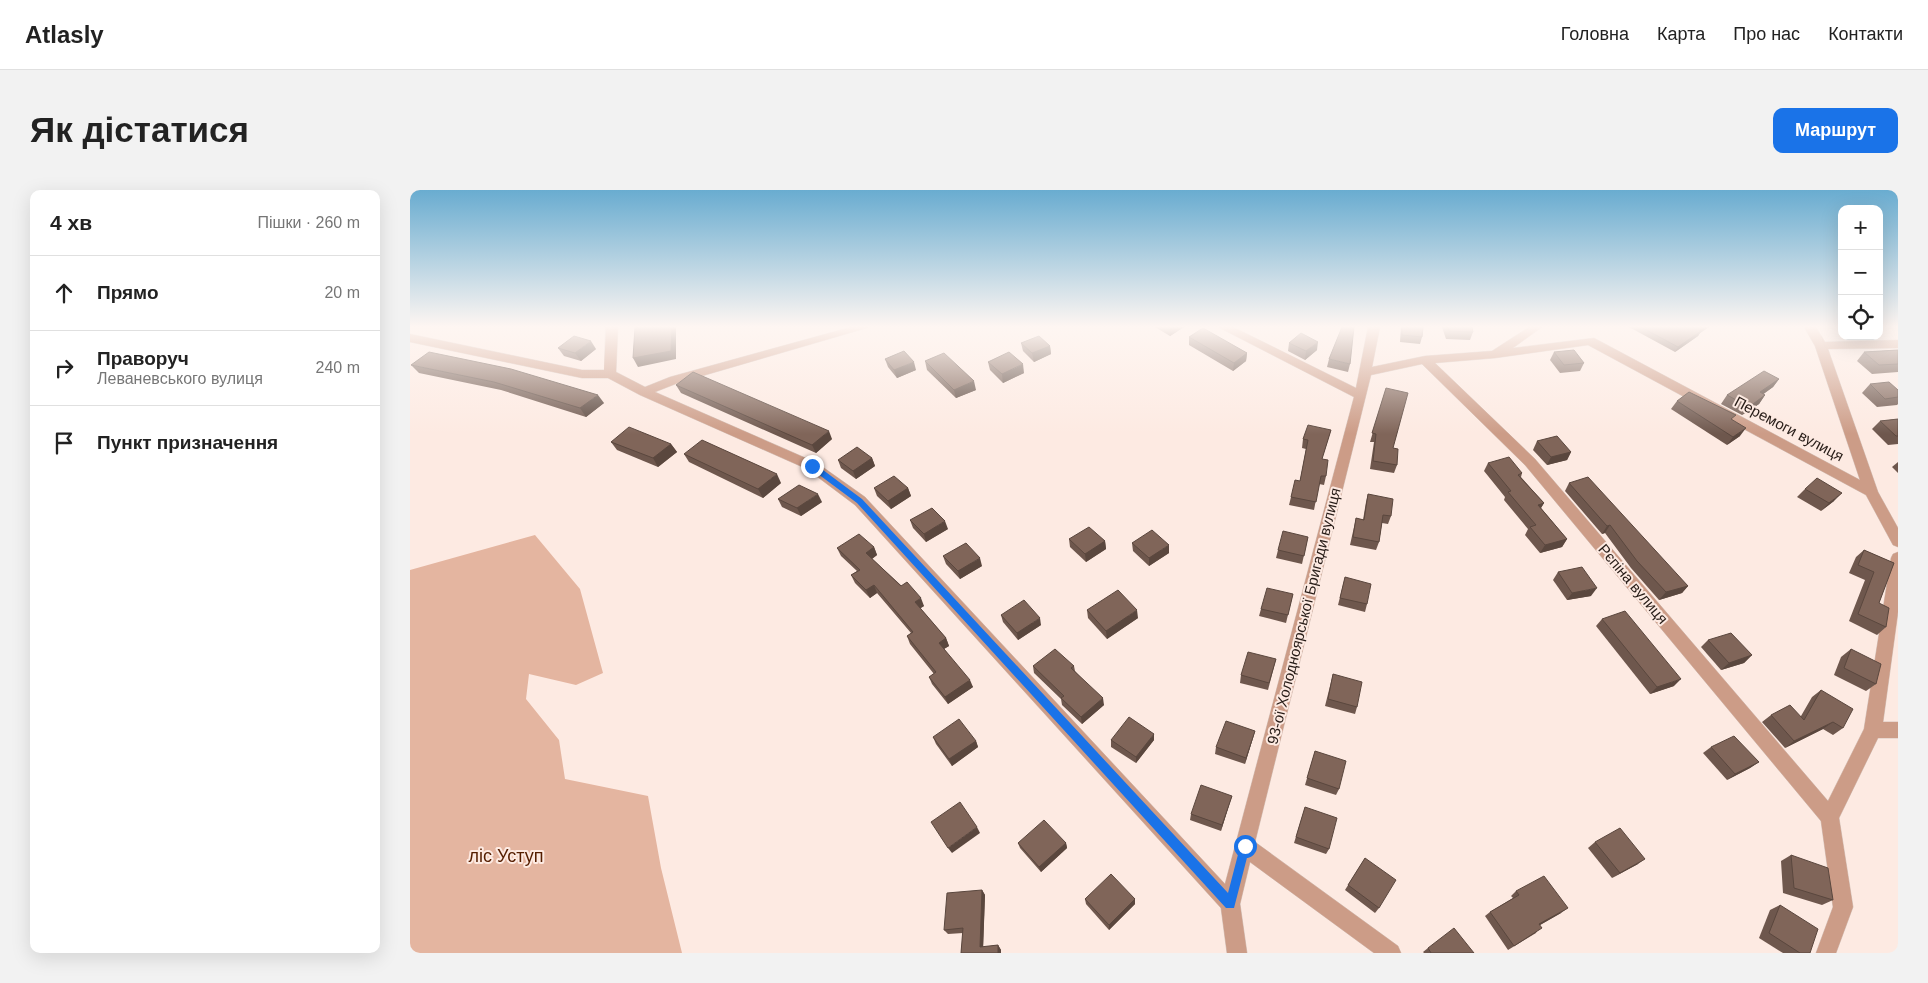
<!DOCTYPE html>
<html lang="uk">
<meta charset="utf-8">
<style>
body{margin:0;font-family:Helvetica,sans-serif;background:#f2f2f2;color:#222}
.controls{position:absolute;right:15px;top:15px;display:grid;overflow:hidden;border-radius:10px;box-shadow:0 5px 20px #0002}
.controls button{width:45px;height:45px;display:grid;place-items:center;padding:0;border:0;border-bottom:1px solid #e0e0e0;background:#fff;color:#222;font:25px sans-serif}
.stop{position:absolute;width:15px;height:15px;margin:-11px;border:4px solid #1a73e8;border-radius:50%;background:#fff}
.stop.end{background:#1a73e8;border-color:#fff;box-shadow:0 1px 5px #0008}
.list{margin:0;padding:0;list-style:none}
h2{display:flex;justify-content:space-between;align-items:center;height:65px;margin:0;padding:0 20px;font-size:21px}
h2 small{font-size:16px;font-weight:400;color:#767676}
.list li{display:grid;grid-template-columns:32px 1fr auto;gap:15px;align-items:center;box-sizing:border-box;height:75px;padding:0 20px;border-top:1px solid #e0e0e0}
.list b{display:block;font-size:19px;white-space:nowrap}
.list p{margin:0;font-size:16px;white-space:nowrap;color:#767676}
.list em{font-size:16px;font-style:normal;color:#767676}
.icon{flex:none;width:28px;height:28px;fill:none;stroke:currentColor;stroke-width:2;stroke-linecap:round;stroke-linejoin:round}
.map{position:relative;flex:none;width:1488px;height:763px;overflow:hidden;border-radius:10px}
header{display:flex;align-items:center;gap:30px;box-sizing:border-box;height:70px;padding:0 25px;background:#fff;border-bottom:1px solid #e0e0e0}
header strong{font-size:24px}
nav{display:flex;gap:28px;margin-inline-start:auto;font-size:18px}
.intro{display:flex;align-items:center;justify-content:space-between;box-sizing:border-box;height:120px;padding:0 30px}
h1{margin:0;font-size:35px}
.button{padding:12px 22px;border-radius:10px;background:#1a73e8;color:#fff;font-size:18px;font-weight:700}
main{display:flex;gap:30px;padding:0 30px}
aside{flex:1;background:#fff;border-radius:10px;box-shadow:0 5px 20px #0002}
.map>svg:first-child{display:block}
.green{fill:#e4b5a0}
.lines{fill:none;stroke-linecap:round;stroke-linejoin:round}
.minor-casing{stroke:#d6c5bd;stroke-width:1}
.minor{fill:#cc9c87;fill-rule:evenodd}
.wall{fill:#6e574d}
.shaded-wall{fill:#5a473e}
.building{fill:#806559;stroke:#5a473e}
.route{fill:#1a73e8}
.labels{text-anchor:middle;stroke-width:4;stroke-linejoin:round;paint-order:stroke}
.street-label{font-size:15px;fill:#271c17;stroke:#fdeae2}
.near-park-label{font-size:18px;fill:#551e00;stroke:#fdeae2}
</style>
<header>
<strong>Atlasly</strong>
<nav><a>Головна</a><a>Карта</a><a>Про нас</a><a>Контакти</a></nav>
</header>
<div class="intro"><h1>Як дістатися</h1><a class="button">Маршрут</a></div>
<main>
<aside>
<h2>4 хв<small>Пішки · 260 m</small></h2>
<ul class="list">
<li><svg class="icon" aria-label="ahead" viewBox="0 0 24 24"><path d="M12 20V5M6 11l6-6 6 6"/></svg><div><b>Прямо</b></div><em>20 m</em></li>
<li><svg class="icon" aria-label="right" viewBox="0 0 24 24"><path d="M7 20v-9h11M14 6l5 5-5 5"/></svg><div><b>Праворуч</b><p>Леваневського вулиця</p></div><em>240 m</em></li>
<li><svg class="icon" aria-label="arrive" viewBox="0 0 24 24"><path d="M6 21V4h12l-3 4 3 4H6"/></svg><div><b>Пункт призначення</b></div></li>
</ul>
</aside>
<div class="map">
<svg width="1488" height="763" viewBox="0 0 1488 763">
<rect width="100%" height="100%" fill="#fdeae2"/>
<!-- green -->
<path class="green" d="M125 345 170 399 193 483 166 495 119 484 116 509 149 550 155 589 238 606 251 678 272 763H0V380Z"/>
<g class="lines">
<!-- minor casing -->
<g class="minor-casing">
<path id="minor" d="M196 137H208L206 182 235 197 260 187 441 137H460L268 193 245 202 407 273 455 307 815 694 944 207 808 137H823L946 198 958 137H970L962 177 1015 166 1082 161 1119 137H1132L1103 158 1184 148 1450 290 1405 156 1394 137H1406L1415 152 1488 150V158L1418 159 1468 302 1488 338V357L1483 355 1456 305 1178 155 1085 168 1025 173 1125 269 1418 611 1454 539 1481 368 1483 364 1488 362V422L1473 532H1488V548H1468L1429 628 1443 717 1426 763H1406L1423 717 1411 631 1115 275 1012 174 961 185 845 652 988 756 991 763H964L840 672 830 714 837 763H817L811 718 445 315 397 279 230 205 198 188H172L0 152V144L172 180H194Z"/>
</g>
<!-- minor -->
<use href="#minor" class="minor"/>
</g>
<!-- wall -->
<g class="wall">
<path d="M745 137H774L760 146Z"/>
<path d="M991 137H1013L1012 147 1010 154 990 152Z"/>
<path d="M1032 137H1062L1063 142 1060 150 1036 149Z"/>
<path d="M1219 137H1299L1290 143 1288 146 1265 162Z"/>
<path d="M779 147 837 163 836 171 823 181 779 155Z"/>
<path d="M611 153 640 156 641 164 624 172 613 161Z"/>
<path d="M879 153 907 160 895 170 878 161Z"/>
<path d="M148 158 186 159 171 171 154 166Z"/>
<path d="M1488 160V182L1462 184 1447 171 1454 162Z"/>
<path d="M1144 162 1174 173 1170 181 1150 183 1140 170Z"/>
<path d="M475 169 506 180 487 188 478 177Z"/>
<path d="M919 169 940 174 938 182 917 177Z"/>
<path d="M515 171 566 200 546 208 517 180Z"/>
<path d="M578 172 614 183 593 193 580 180Z"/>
<path d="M1 175 194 213 176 227 91 200 9 183Z"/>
<path d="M1369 189 1363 197 1353 204 1355 205 1349 214 1332 225 1311 214 1317 205Z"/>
<path d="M1460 194 1488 200V214L1487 215 1467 217 1452 203Z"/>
<path d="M266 195 422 249 406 263 271 203Z"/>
<path d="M976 198 983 258 987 275 984 283 960 279 964 252H960Z"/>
<path d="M1267 211 1323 230 1330 246 1317 255 1261 219Z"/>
<path d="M1488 229V254L1478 255 1462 239 1470 231Z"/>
<path d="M921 240 912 269 916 286 914 295 909 294 904 320 879 315 881 307 890 291 896 259 892 258 893 249Z"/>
<path d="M1127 251 1161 262 1157 270 1137 275 1123 260Z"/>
<path d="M201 252 261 254 267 262 248 277 207 260Z"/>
<path d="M274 264 371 293 353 308 279 272Z"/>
<path d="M462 268 465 276 446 289 431 278 428 270Z"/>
<path d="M1488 272V283L1482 277Z"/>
<path d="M1078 273 1112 283 1111 287 1134 313 1131 318 1157 349 1152 357 1130 363 1115 345 1118 339 1094 310 1095 307 1074 281Z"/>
<path d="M1159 293 1278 396 1272 403 1249 410 1221 378 1195 343 1192 344 1155 301Z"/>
<path d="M464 298H498L501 306 481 319 467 306Z"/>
<path d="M1395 299 1424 311 1411 321 1387 307Z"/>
<path d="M958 304 981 326 978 334 972 333 969 352 966 360 940 355 946 328 953 330 956 312Z"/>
<path d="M368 309 412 312 391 326 372 317Z"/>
<path d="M500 330 538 339 516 352 503 338Z"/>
<path d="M898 347 892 374 866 368 868 360Z"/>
<path d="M659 349 695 351 696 359 676 372 660 357Z"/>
<path d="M722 353 759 363 739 376 723 361Z"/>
<path d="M464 357 467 365 462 369 514 416 510 418 536 448 539 456 534 459 563 497 538 514 522 494 519 487 524 484 500 454 497 446 501 443 467 403 460 408 445 393 441 385 447 381 431 366 427 358Z"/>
<path d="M1454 360 1484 373 1469 413 1476 437 1467 445 1439 431 1455 390 1439 383 1446 367Z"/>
<path d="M533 366 572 376 550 389 536 374Z"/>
<path d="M1148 382 1181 406 1157 410 1143 390Z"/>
<path d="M935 387 957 414 955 422 928 415Z"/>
<path d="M883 404 876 433 849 426 851 419Z"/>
<path d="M677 420 728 428 697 449 678 428Z"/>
<path d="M591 425 631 435 608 450 593 432Z"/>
<path d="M1192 429 1264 496 1240 504 1186 436Z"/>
<path d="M1298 450 1342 465 1334 473 1311 480 1291 457Z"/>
<path d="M1441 459 1466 494 1456 501 1424 485 1431 467Z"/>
<path d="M866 469 858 500 830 493 831 485Z"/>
<path d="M623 476H664L665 481 694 515 672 534 652 515 651 509 624 483Z"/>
<path d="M923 484 947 517 945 524 915 516Z"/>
<path d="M1411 500 1433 538 1423 545 1413 539 1375 558 1352 532 1361 525 1391 526 1402 507Z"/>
<path d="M845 541 835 574 805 564 806 557Z"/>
<path d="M523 547 566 551 568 557 542 576 526 554Z"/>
<path d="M701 550H744L726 573 701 557Z"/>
<path d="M1301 557 1349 572 1340 578 1317 590 1293 563Z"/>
<path d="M905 561 929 599 926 605 895 595Z"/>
<path d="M822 606 820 612 811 641 780 630 781 624Z"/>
<path d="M895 617 919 659 916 664 884 653Z"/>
<path d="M1185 652 1228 674 1202 688 1178 658Z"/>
<path d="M608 653H656L657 658 631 682 610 658Z"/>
<path d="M1381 665 1423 710 1412 715 1373 703 1371 671Z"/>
<path d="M955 668 969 718 965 723 935 700Z"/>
<path d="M572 700 575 705 573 757 588 755 591 760 551 763 553 743 538 744 534 740Z"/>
<path d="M1106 701 1151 723 1130 735 1126 743 1098 760 1075 726 1080 722 1103 708 1101 706Z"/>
<path d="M675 709 725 714 699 740 676 714Z"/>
<path d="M1370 715 1400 763H1373L1349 748 1360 720Z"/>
<path d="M1018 758 1064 763H1014L1013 762Z"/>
</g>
<!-- shaded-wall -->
<g class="shaded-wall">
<path d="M262 137H266V169L228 177 223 168Z"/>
<path d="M760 137H774L760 146Z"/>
<path d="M1294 137H1299L1290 143 1288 146 1265 162 1268 157Z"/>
<path d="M181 151 186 159 171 171 165 163Z"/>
<path d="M908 152 907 160 895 170 896 161Z"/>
<path d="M640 156 641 164 624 172 622 163Z"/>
<path d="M837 163 836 171 823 181 824 173Z"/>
<path d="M504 172 506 180 487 188 484 180Z"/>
<path d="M613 174 614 183 593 193 592 184Z"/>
<path d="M1369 189 1363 197 1344 211 1350 202Z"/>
<path d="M564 191 566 200 546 208 544 200Z"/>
<path d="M188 205 194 213 176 227 170 218Z"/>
<path d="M1355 205 1349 214 1332 225 1339 217Z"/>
<path d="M1336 238 1330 246 1317 255 1323 247Z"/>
<path d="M419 241 422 249 406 263 402 255Z"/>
<path d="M261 254 267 262 248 277 243 268Z"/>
<path d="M1161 262 1157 270 1137 275 1141 267Z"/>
<path d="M462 268 465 276 446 289 443 281Z"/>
<path d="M367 284 371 293 353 308 348 299Z"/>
<path d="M498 298 501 306 481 319 478 311Z"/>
<path d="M1432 303 1424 311 1411 321 1419 313Z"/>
<path d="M408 304 412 312 391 326 387 318Z"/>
<path d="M1134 313 1129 321 1128 315Z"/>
<path d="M535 331 538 339 516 352 514 344Z"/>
<path d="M1200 335 1195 343 1192 344 1197 336Z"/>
<path d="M1157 349 1152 357 1130 363 1135 355Z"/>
<path d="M695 351 696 359 676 372 675 364Z"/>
<path d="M759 355V363L739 376V368Z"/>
<path d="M464 357 467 365 459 371 456 363Z"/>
<path d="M570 368 572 376 550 389 548 381Z"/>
<path d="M464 395 467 403 460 408 456 400Z"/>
<path d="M1278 396 1272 403 1249 410 1256 402Z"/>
<path d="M1187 398 1181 406 1157 410 1162 403Z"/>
<path d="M511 408 514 416 508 420 505 412Z"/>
<path d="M727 420 728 428 697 449 696 441Z"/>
<path d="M630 428 631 435 608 450 607 443Z"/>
<path d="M536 448 539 456 532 460 529 453Z"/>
<path d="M1342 465 1334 473 1311 480 1319 473Z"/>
<path d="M1271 489 1264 496 1240 504 1247 497Z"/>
<path d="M560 490 563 497 538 514 535 507Z"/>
<path d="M693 508 694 515 672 534 671 527Z"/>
<path d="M1423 532 1413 539 1375 558 1384 551Z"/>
<path d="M845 541 843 548 835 574 836 568Z"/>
<path d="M744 544V550L726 573V567Z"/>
<path d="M566 551 568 557 542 576 539 569Z"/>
<path d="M1349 572 1340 578 1317 590 1325 584Z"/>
<path d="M822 606 820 612 811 641 812 635Z"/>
<path d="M567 637 570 643 542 663 538 658Z"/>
<path d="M656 653 657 658 631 682 629 677Z"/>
<path d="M1235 669 1228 674 1202 688 1210 683Z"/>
<path d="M572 700 575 705 573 761 570 757Z"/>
<path d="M725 709V714L699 740V735Z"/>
<path d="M1158 718 1151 723 1123 739 1129 734Z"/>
<path d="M588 755 591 760V763H588Z"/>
</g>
<!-- building -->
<g class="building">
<path d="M225 137H262L261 161 223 168Z"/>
<path d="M932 137H944L940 174 919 169Z"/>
<path d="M992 137H1013L1012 147 992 145Z"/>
<path d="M1038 137H1062L1063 142 1039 141Z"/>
<path d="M1231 137H1294L1289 141H1291L1268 157Z"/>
<path d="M793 138 837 163 824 173 779 147Z"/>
<path d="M891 143 908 152 896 161 879 153Z"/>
<path d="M164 146 181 151 165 163 148 158Z"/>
<path d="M629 146 640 156 622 163 611 153Z"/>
<path d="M1164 160 1174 173 1154 175 1144 162Z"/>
<path d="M1488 160V174L1469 175 1454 162Z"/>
<path d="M494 161 504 172 484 180 475 169Z"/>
<path d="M19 162 101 179 188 205 170 218 84 192 1 175Z"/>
<path d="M599 162 613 174 592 184 578 172Z"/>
<path d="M534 163 564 191 544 200 515 171Z"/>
<path d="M1354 181 1369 189 1350 202 1355 205 1339 217 1317 205Z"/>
<path d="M283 182 419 241 402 255 266 195Z"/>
<path d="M1479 192 1488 200V207L1475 209 1460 194Z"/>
<path d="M976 198 998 203 983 258 988 259 987 275 963 271 966 244 962 243Z"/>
<path d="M1279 202 1326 225 1321 229 1336 238 1323 247 1267 211Z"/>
<path d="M1488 229V246H1486L1470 231Z"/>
<path d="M898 235 921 240 912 269 918 270 916 286H911L906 312 881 307 885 290 890 291 898 250 893 249Z"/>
<path d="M219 237 261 254 243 268 201 252Z"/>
<path d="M1147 246 1161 262 1141 267 1127 251Z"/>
<path d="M292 250 367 284 348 299 274 264Z"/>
<path d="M447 257 462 268 443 281 428 270Z"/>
<path d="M1099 267 1112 283 1108 285 1134 313 1128 315 1157 349 1135 355 1120 337 1126 335 1098 302 1101 301 1078 273Z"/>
<path d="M484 286 498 298 478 311 464 298Z"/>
<path d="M1178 287 1278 396 1256 402 1227 371 1200 335 1197 336 1159 293Z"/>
<path d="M1407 288 1432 303 1419 313 1395 299Z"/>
<path d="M389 295 408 304 387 318 368 309Z"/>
<path d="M958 304 983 309 981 326 973 325 969 352 943 347 946 328 954 330Z"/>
<path d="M522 318 535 331 514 344 500 330Z"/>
<path d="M679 337 695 351 675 364 659 349Z"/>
<path d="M742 340 759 355 739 368 722 353Z"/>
<path d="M873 341 898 347 894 366 868 360Z"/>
<path d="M449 344 464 357 456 363 491 396 497 392 511 408 505 412 536 448 529 453 560 490 535 507 519 487 526 482 497 446 503 442 464 395 456 400 441 385 450 380 427 358Z"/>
<path d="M556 353 570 368 548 381 533 366Z"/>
<path d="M1454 360 1484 373 1469 413 1479 418 1476 437 1448 424 1464 382 1448 375Z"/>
<path d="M1172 377 1187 398 1162 403 1148 382Z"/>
<path d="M935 387 961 394 957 414 930 408Z"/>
<path d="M857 398 883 404 878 425 851 419Z"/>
<path d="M708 400 727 420 696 441 677 420Z"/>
<path d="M614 410 630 428 607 443 591 425Z"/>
<path d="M1215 421 1271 489 1247 497 1192 429Z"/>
<path d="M1321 443 1342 465 1319 473 1298 450Z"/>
<path d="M645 459 664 476 661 478 693 508 671 527 651 508 654 506 623 476Z"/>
<path d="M1441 459 1471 474 1466 494 1434 478Z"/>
<path d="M838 462 866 469 859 493 831 485Z"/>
<path d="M923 484 952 492 947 517 918 509Z"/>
<path d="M1411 500 1443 519 1433 538 1423 532 1384 551 1361 525 1380 515 1394 530Z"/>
<path d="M719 527 744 544 726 567 701 550Z"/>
<path d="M549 529 566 551 539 569 523 547Z"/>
<path d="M816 531 845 541 836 568 806 557Z"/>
<path d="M1324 546 1349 572 1325 584 1301 557Z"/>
<path d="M905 561 936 571 929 599 897 588Z"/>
<path d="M791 595 822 606 812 635 781 624Z"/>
<path d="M550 612 567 637 538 658 521 632Z"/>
<path d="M895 617 927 628 919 659 886 647Z"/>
<path d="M634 630 656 653 629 677 608 653Z"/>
<path d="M1210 638 1235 669 1210 683 1185 652Z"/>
<path d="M1381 665 1418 678 1423 710 1384 698Z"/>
<path d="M955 668 986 690 969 718 938 695Z"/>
<path d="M701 684 725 709 699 735 675 709Z"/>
<path d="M1134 686 1158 718 1129 734 1132 738 1104 756 1080 722 1109 705 1106 701Z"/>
<path d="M572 700 570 757 588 755V763H551L553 738 534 740 537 703Z"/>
<path d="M1370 715 1408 739 1400 763H1390L1359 743Z"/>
<path d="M1044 738 1064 763H1021L1018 758Z"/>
</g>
<!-- sky -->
<linearGradient id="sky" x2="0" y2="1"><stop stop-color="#69acd0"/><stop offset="0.56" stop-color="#fef6f2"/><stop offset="1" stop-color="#fef6f2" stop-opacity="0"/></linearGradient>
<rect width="1488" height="244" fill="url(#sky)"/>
<!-- route -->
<path class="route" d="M400 274H405L452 309 818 703 831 653H839L840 656 824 718H816L447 313 400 278Z"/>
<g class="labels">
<!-- street labels -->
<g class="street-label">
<text transform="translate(1379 239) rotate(28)" y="5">Перемоги вулиця</text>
<text transform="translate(1223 394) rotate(50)" y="5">Рєпіна вулиця</text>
<text transform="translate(894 426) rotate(-76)" y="5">93-ої Холодноярської Бригади вулиця</text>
</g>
<!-- near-park labels -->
<g class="near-park-label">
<text x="96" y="672">ліс Уступ</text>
</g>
</g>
</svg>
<div class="controls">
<button>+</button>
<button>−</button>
<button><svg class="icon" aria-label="locate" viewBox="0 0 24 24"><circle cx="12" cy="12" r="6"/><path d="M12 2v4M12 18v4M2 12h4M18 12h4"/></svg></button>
</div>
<div class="stop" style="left:835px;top:656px"></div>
<div class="stop end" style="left:402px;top:276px"></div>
</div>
</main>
